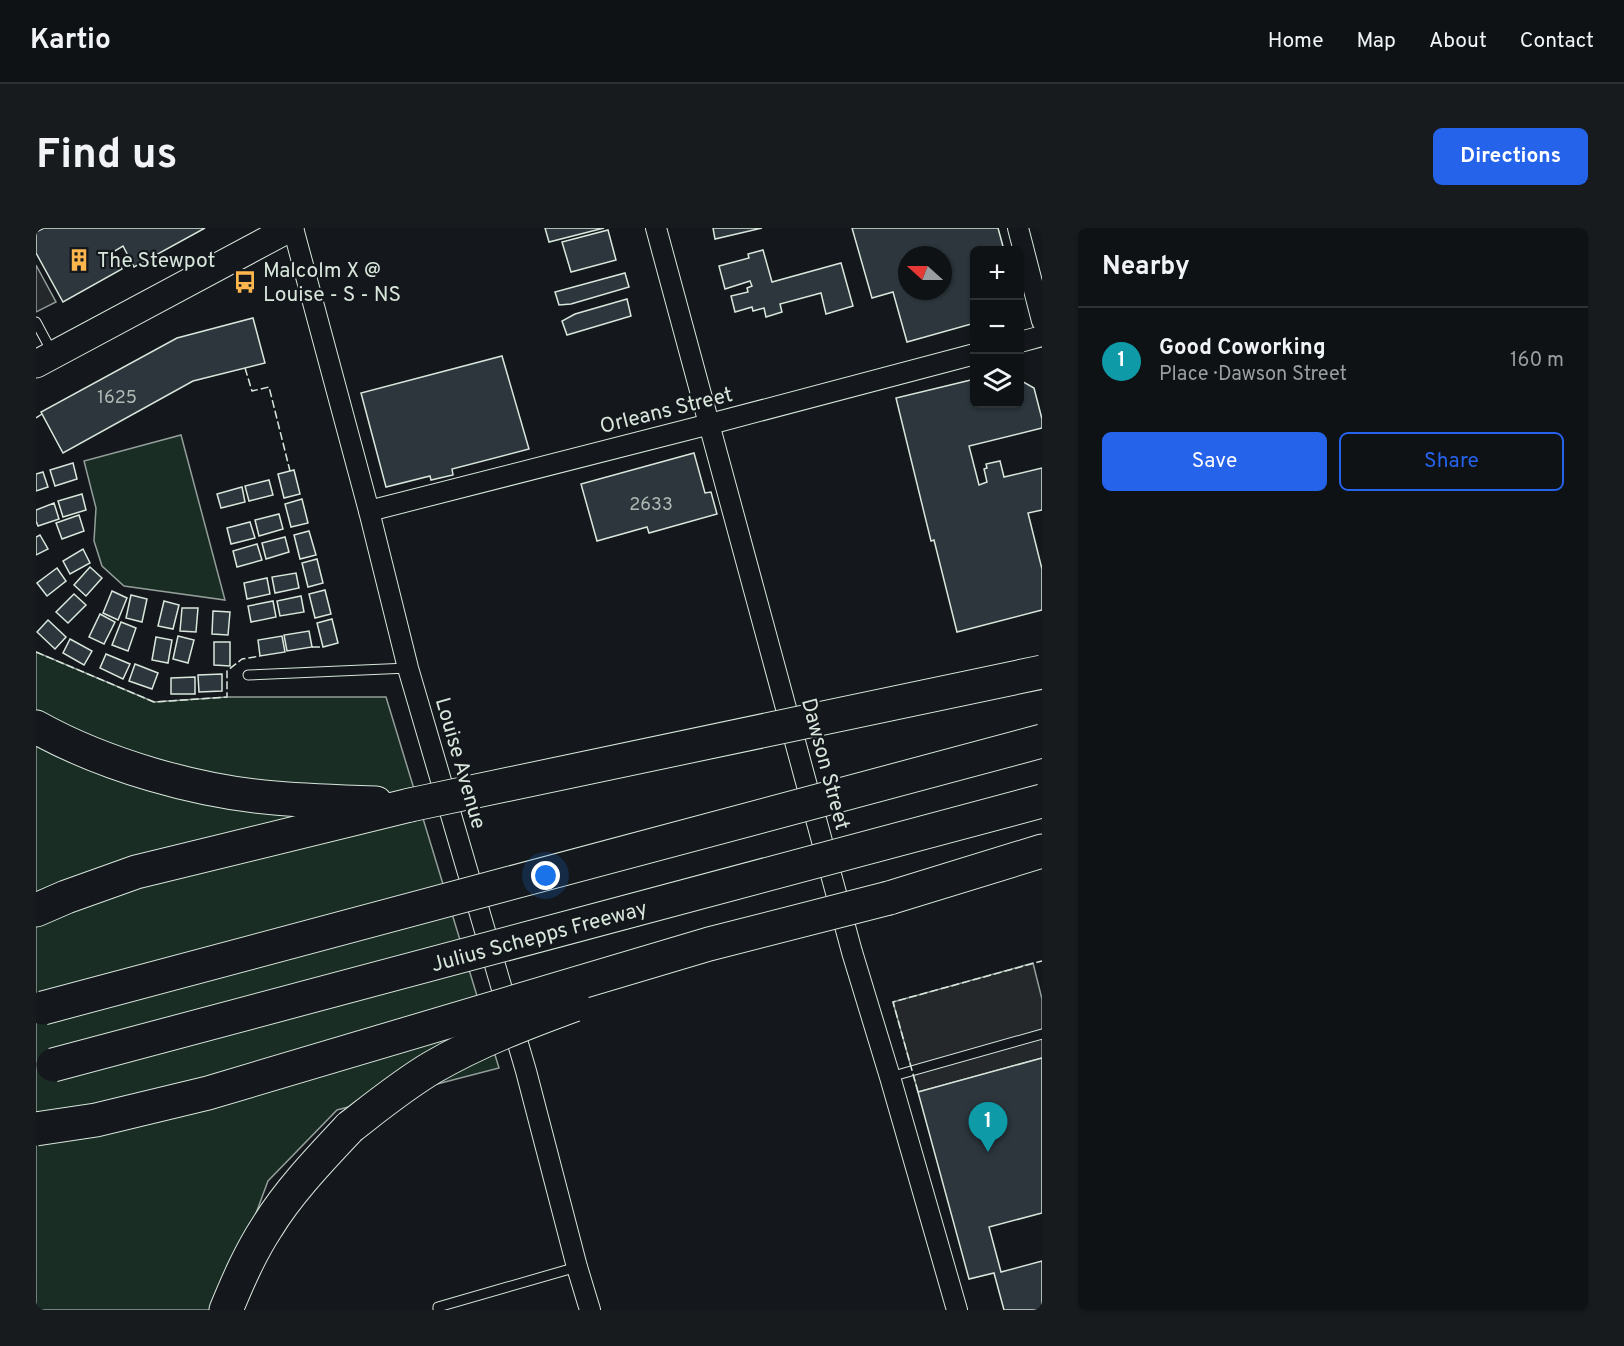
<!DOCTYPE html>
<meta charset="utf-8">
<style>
body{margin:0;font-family:Overpass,sans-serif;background:#181b1e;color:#f1f3f6}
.controls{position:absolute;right:18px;top:18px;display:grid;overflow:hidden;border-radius:9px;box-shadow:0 2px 4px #0004}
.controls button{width:54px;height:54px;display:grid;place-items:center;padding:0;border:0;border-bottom:2px solid #2f3234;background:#0f1215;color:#f1f3f6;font:30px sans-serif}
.compass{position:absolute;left:862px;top:18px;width:54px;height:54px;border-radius:50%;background:#0f1215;box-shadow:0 2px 4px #0004;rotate:291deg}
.you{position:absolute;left:510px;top:648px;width:21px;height:21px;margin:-15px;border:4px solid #fff;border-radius:50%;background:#1a73e8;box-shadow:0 0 0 9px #1a73e833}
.badge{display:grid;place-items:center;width:39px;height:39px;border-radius:50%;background:#2563eb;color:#fff;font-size:20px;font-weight:700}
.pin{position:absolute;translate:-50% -50px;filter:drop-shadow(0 2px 3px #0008)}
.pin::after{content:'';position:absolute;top:32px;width:21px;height:18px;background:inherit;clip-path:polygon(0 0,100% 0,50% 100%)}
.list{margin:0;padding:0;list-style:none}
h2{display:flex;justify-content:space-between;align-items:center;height:78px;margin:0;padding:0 24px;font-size:26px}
h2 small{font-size:20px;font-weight:400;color:#9b9ea0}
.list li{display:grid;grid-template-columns:39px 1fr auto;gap:18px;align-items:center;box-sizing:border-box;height:108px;padding:0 24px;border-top:2px solid #2f3234}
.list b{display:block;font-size:22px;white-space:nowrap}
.list p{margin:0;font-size:20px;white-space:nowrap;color:#9b9ea0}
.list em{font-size:20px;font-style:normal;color:#9b9ea0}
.actions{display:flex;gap:12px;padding:18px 24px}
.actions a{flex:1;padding:14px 0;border:2px solid #2563eb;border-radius:9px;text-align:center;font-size:21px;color:#2563eb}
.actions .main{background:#2563eb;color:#fff}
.icon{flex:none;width:33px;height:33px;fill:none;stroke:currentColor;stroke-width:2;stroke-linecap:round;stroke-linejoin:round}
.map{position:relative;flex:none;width:1006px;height:1082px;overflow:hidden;border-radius:9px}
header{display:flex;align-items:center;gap:36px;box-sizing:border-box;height:84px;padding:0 30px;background:#0f1215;border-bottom:2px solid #2f3234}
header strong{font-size:28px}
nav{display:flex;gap:33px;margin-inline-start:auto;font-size:21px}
.intro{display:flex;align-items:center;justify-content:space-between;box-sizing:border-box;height:144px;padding:0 36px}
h1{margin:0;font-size:42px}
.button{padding:15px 27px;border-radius:9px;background:#2563eb;color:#fff;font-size:21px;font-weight:700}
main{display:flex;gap:36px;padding:0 36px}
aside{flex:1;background:#0f1215;border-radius:9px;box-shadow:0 2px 4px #0004}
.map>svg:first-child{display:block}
.green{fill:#1a2d24;stroke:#939e99;stroke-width:1.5}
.parking{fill:#24282b;stroke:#939e99;stroke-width:1.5}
.building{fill:#2c363c;stroke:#d8e6dc;stroke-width:1.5;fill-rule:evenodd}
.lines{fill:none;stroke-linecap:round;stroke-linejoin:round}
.lane-casing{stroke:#d8e6dc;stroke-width:11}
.street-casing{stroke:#d8e6dc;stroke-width:22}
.secondary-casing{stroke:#d8e6dc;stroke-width:29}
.highway-casing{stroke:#d8e6dc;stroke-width:35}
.lane{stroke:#14181c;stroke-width:9}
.street{stroke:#14181c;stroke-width:20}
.secondary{stroke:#14181c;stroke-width:27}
.highway{stroke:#14181c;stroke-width:33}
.highway-bridge-casing{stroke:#d8e6dc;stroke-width:35;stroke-linecap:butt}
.highway-bridge{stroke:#14181c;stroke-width:33}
.fence{stroke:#d8e6dc;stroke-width:1.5;stroke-dasharray:8 3;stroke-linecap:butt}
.labels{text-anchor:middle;stroke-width:4.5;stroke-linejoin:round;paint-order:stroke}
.number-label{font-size:18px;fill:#adbab4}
.poi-label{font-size:21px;fill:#d8e6dc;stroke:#14181c;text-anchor:start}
.street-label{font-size:21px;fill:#d8e6dc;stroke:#14181c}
</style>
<header>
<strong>Kartio</strong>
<nav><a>Home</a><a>Map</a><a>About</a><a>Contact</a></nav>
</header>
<div class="intro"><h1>Find us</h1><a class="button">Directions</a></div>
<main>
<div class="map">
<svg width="1006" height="1082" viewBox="0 0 1006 1082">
<rect width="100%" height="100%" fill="#14181c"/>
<!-- green -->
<g class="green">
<path d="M145 207 189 372 88 358 66 338 58 313 60 280 48 233Z"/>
<path d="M0 424 118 474 191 469H350L463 840 301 882 232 953 184 1082H0Z"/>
</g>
<!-- parking -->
<g class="parking">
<path d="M0 37 20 74 0 84Z"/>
<path d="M997 735 1006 771V830L882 864 857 774Z"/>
</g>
<!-- building -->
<g class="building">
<path d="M8 0H169L98 39 87 18 77 24 86 41 27 74 0 25V4Z"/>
<path d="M509 0H568L513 14Z"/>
<path d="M677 0H726L679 11Z"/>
<path d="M816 0H962L968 22H939V95L871 114 857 64 836 70ZM871 27H907V63H871Z"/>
<path d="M572 2 580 32 535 44 526 14Z"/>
<path d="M727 22 736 54 805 35 817 78 790 86 785 65 744 76 746 84 730 89 728 80 717 83 716 79 699 84 695 68 712 64 711 60 716 58 714 53 689 61 683 38 713 30 712 26Z"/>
<path d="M589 45 593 59 535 76 523 77 519 64Z"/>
<path d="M591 71 595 88 531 107 526 93 539 86Z"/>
<path d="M217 90 229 135 157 153 27 225 5 184 141 110Z"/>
<path d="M466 128 493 221 416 241 417 247 395 252 394 248 350 259 325 165Z"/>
<path d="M939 151V176H984V152L998 160 1006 191V200L933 218 943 257 951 254 948 241 951 240 950 236 964 233 968 249 1006 240V282L992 285 1006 341V382L921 404 898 312 895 313 860 170Z"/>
<path d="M658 225 669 265 675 264 681 286 613 305 611 299 561 313 545 256Z"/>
<path d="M37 235 41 251 19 258 14 242Z"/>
<path d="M258 242 264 266 248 270 242 246Z"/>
<path d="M7 244 12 259 0 263V246Z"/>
<path d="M233 252 237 267 213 273 209 258Z"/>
<path d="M206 259 209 274 185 280 181 266Z"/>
<path d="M46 266 50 282 27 289 22 273Z"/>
<path d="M266 271 272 295 255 299 249 276Z"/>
<path d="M18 275 23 291 2 298 0 293V282Z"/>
<path d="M243 286 247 301 223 308 219 292Z"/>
<path d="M43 287 48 303 26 311 20 295Z"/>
<path d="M214 294 219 310 195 316 191 300Z"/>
<path d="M273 303 280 327 264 331 258 307Z"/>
<path d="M4 307 12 321 0 327V309Z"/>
<path d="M249 309 253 324 230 331 226 315Z"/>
<path d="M221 316 226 332 201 339 197 323Z"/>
<path d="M47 321 54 335 34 346 27 333Z"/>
<path d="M281 331 287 355 272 359 266 335Z"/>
<path d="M54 339 66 350 50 368 38 357Z"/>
<path d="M21 340 30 353 11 368 1 355Z"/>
<path d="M260 345 263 360 239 365 236 349Z"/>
<path d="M231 350 234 366 211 371 208 355Z"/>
<path d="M289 362 295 386 279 390 273 366Z"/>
<path d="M76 363 91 370 82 392 67 385Z"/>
<path d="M38 366 50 377 32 395 20 384Z"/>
<path d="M95 367 111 371 106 394 90 390Z"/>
<path d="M265 368 268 384 244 388 241 373Z"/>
<path d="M128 373 143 377 137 401 122 398Z"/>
<path d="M237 373 240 389 215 394 212 378Z"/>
<path d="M146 380H162L160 404 144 403Z"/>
<path d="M177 383 194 384 192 407 176 406Z"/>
<path d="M64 386 79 394 68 416 53 409Z"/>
<path d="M296 391 302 415 287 419 281 395Z"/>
<path d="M12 392 30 409 19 421 1 404Z"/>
<path d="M85 394 100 400 92 423 76 417Z"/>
<path d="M273 403 276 419 251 423 248 407Z"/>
<path d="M142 408 158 412 152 435 137 431Z"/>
<path d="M246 408 249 424 224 428 222 412Z"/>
<path d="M120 409 136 412 132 435 116 432Z"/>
<path d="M34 411 56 423 48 437 27 425Z"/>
<path d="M178 414H194V438L178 437Z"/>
<path d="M70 426 94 436 87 451 64 440Z"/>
<path d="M99 436 122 445 116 461 93 453Z"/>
<path d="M186 446V463L163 464 162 447Z"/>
<path d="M159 449V466H135V450Z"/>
<path d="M1006 830V985L953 999 965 1044 1006 1033V1082H968L958 1045 933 1051 882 864Z"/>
</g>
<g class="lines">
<!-- lane casing -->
<g class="lane-casing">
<g id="lane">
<path d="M0 94 16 124"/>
<path d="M212 447 372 440"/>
<path d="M854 849 1006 806"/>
<path d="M402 1082V1079L541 1039"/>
</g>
</g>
<!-- street casing -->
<g class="street-casing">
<g id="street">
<path d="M257 0 333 283 372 440 490 843 541 1039 554 1082"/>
<path d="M620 0 816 724 854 849 921 1082"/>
<path d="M982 0 1006 93"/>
<path d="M984 114 1006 108"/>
<path d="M333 283 674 196 939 126"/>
</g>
</g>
<!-- secondary casing -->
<g class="secondary-casing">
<path id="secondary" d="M0 136 254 0"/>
</g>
<!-- highway casing -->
<g class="highway-casing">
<g id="highway">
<path d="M0 499C68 537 162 564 239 570 273 573 306 574 340 575"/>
<path d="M853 670 1006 623"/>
<path d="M0 682 30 669 100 644 374 577"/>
<path d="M190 1082C202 1053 214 1025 231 999 253 963 285 930 314 899"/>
</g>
</g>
<!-- lane -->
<use href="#lane" class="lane"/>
<!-- street -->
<use href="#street" class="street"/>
<!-- secondary -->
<use href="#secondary" class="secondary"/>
<!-- highway -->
<use href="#highway" class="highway"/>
<!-- highway-bridge casing -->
<g class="highway-bridge-casing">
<g id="highway-bridge">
<path d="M374 577 1006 444"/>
<path d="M7 780 1006 513"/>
<path d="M17 837 1006 573"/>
<path d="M314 899C341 878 368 856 397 839 442 813 489 795 538 777"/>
<path d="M0 901 60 892 172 865 673 716 853 670"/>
</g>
</g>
<!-- highway-bridge -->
<use href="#highway-bridge" class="highway-bridge"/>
<!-- fence -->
<g class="fence">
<path d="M209 140 216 163 233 159 254 243"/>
<path d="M0 190 6 186"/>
<path d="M276 419H287"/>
<path d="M0 424 118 474 191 469V443L206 431 224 428"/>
<path d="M882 864 857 774 1006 733"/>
</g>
</g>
<!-- icons -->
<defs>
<g id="building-bare" transform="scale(1.8)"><path d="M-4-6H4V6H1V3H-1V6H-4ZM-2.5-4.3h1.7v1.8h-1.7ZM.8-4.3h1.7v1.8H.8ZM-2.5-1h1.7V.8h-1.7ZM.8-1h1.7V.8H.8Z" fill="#ffb74d" stroke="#14181c" stroke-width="2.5" paint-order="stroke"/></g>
<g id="bus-bare" transform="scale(1.8)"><path d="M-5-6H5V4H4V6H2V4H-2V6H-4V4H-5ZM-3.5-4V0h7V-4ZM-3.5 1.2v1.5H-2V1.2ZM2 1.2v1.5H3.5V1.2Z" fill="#ffb74d" stroke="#14181c" stroke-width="2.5" paint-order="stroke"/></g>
</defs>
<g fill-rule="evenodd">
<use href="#building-bare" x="43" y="32"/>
<use href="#bus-bare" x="209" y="54"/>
</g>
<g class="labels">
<!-- number labels -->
<g class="number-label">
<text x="81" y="175">1625</text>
<text x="615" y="282">2633</text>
</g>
<!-- poi labels -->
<g class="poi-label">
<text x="61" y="39">The Stewpot</text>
<text x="227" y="49">Malcolm X @<tspan x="227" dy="24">Louise - S - NS</tspan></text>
</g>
<!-- street labels -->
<g class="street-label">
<text transform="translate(630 182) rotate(-14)" y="7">Orleans Street</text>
<text transform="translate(425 535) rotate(74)" y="7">Louise Avenue</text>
<text transform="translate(790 536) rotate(75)" y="7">Dawson Street</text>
<text transform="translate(503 708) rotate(-15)" y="7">Julius Schepps Freeway</text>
</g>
</g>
</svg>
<div class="controls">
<button>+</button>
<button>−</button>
<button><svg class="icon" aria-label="layers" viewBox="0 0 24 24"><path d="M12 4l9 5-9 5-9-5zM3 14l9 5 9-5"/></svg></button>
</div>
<svg class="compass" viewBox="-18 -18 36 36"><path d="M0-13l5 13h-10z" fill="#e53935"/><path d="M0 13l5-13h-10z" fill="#9b9ea0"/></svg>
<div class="you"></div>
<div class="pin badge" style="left:952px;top:924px;background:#0f9aa8">1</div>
</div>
<aside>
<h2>Nearby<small></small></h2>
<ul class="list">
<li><span class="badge" style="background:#0f9aa8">1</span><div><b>Good Coworking</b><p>Place · Dawson Street</p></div><em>160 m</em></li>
</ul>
<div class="actions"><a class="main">Save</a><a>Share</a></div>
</aside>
</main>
